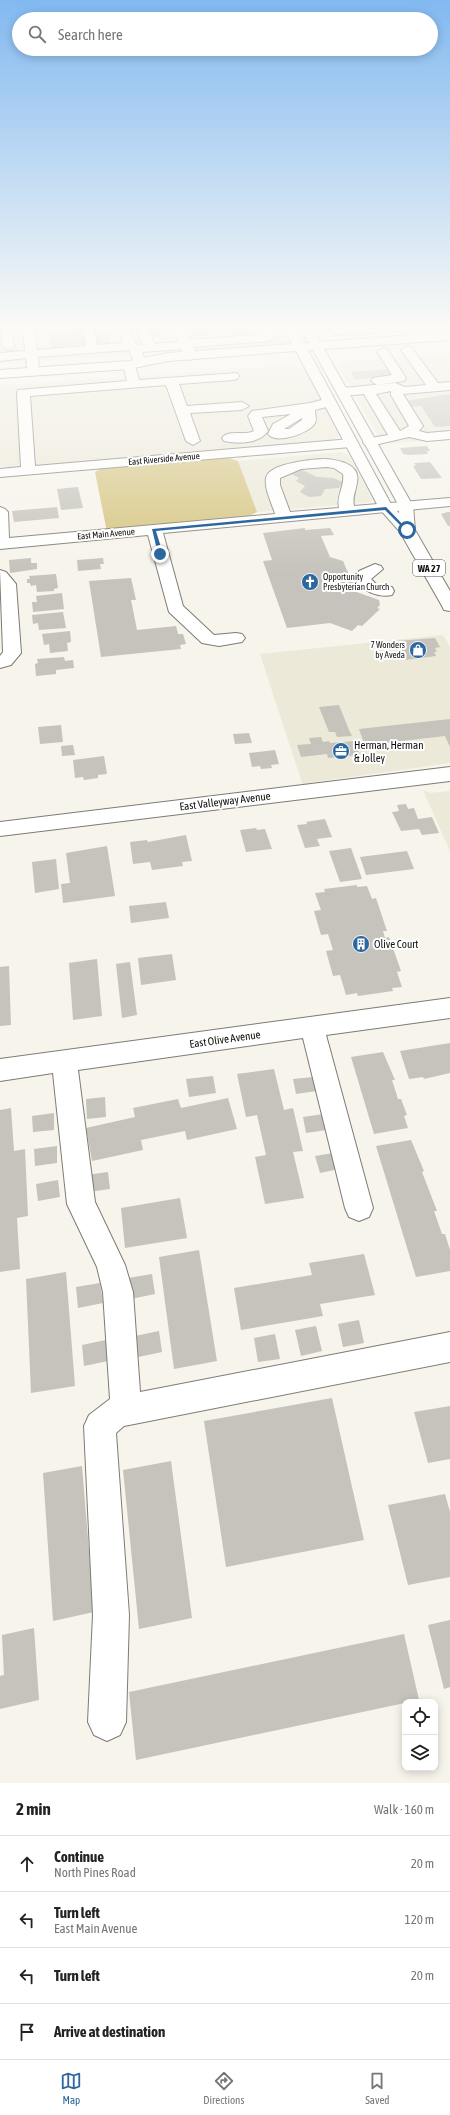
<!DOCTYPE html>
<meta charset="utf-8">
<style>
body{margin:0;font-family:"Asap Condensed",sans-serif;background:#f2f2f2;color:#222}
.controls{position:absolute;right:12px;bottom:12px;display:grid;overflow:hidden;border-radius:8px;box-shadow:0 2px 10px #0003}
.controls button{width:36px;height:36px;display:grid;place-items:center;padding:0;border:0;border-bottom:1px solid #e0e0e0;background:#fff;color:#222;font:20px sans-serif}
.stop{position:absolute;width:12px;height:12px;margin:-9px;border:3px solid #2d679f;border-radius:50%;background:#fff}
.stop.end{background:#2d679f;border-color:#fff;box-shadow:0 1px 4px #0008}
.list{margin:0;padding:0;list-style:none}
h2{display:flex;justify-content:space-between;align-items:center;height:52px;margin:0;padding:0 16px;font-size:17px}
h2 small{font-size:13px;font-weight:400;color:#767676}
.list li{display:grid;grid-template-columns:26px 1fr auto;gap:12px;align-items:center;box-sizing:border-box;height:56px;padding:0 16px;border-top:1px solid #e0e0e0}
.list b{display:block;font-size:15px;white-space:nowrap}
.list p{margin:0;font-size:13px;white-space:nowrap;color:#767676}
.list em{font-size:13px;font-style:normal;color:#767676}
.icon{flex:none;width:22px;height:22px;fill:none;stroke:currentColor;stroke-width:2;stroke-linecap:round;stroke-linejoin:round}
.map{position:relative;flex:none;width:450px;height:1783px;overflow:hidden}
.search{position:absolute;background:#fff;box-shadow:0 2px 10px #0003;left:12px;right:12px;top:12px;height:44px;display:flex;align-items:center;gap:10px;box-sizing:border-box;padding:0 14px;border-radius:22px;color:#767676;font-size:15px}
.sheet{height:276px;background:#fff}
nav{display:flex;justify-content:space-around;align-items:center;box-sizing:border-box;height:56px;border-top:1px solid #e0e0e0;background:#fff;font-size:11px;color:#767676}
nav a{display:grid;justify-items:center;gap:2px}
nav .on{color:#2d679f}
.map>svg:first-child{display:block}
.built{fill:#ece9d9}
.green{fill:#d5c47f}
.building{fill:#c5c3bb}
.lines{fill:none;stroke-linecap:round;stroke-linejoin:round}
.minor-casing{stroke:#7d7b73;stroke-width:2}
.major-casing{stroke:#7d7b73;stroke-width:2}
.minor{fill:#fff;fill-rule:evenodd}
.major{fill:#fff;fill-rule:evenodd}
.route{fill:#2d679f}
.labels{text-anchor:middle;stroke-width:4;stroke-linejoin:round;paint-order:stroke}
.far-street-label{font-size:9px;fill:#100f0c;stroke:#fff}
.far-poi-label{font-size:9px;fill:#100f0c;stroke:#fff;text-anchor:start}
.shield{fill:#fff;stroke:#585755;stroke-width:1}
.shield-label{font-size:10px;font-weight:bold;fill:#100f0c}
.poi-label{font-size:11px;fill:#100f0c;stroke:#fff;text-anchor:start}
.street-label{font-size:11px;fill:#100f0c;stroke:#fff}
</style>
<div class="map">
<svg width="450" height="1783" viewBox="0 0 450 1783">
<rect width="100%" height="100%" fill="#f6f4eb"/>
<!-- built -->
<g class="built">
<path d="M0 325H22L26 358 21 362 0 364Z"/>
<path d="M35 325H281L289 340 283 344 50 361 40 359Z"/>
<path d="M450 353V439L383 444 337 364 346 361Z"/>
<path d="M292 365 304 368 339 435 338 438 330 441 288 444 265 449 12 469 0 465V386Z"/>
<path d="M340 452 349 455 372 499 371 502 257 512 238 461Z"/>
<path d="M443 635 450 647V763L308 783 303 786 260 654Z"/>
<path d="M423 790 430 793 450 791V851Z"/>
</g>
<!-- green -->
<path class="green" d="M229 458 238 461 257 512 249 516 222 521 107 532 95 472 100 469Z"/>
<!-- building -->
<g class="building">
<path d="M164 325 167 335 147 337 144 326Z"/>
<path d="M183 325H247L250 330 245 333 187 337 175 327 184 326Z"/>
<path d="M84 326 88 345 51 348 49 335 68 334 67 327Z"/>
<path d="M93 330 108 331 111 345 96 346Z"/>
<path d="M390 369 396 378 378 377 355 380 351 372Z"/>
<path d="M450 394V426L435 427 421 406 409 407 405 401Z"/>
<path d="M427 446 430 451H427L428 454 408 455 403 454 400 448Z"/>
<path d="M430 462 442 478 421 479 413 466 416 465 414 463Z"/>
<path d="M296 467 317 477 333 478 343 482 339 488 325 489 321 496 309 497 300 492 305 486 296 481 299 478 286 471Z"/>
<path d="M78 487 83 508 61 510 57 489Z"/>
<path d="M57 507 59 518 14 522 12 511Z"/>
<path d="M447 512H450V526H448L441 514Z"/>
<path d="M305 528V530L330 528 334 535 321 536 330 557 343 561 349 575 356 572 369 577 372 583 364 590H351L379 600 380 605 377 608 380 609 362 626 358 625 352 631 330 623 287 628 263 561 272 560 263 533Z"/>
<path d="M31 558V563H37V569L10 573 9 560Z"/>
<path d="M103 558 104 564H100L101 569 78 571 77 560Z"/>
<path d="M56 574 58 588 54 589V591L37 592 36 585 31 586 30 583H27V579H30L29 576Z"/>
<path d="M131 578 136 600H131L137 630 176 626 178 634H183L186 644 180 645 181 649 101 657 89 581Z"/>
<path d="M62 593 64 609 33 612 32 602H37L36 596Z"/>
<path d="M63 612 66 628 39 630 38 623 33 624 32 615Z"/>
<path d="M70 631 71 642 67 643 68 651 50 653 49 644 44 645 42 634Z"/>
<path d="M435 638 440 647 435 648 437 652H434L436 656 405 660 396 641Z"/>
<path d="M64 657 65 661 73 660 74 668 56 670V674L36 676 35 664 38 663 37 659Z"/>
<path d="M339 705 349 730 352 736 337 737 335 732H329L319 707Z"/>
<path d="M450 719V747L445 736 384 743 383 741 364 743 359 729Z"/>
<path d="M61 725 63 742 40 744 38 727Z"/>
<path d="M249 733 252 743 235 744 233 734Z"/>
<path d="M321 737 323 742 329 741 330 743 355 741 360 755 328 758 327 754 301 757 297 745 311 744 309 738Z"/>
<path d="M73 745 75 755 62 756 61 746Z"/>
<path d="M275 750 279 764 271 765 272 768 261 769 260 766 252 767 249 753Z"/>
<path d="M104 756 107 774 98 775V778L84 780 83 777 75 778 73 760Z"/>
<path d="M406 804 408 809 414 808 418 819 432 817 439 833 422 835 419 829 401 831 392 812 399 811 397 805Z"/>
<path d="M325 819 332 837 317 839 320 846 305 848 297 825 307 824 306 822Z"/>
<path d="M256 828 257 830 265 829 272 849 246 852 240 830Z"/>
<path d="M186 835 192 861 182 862 183 866 152 870 150 862 133 864 130 842 147 840 148 842Z"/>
<path d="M107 846 115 896 63 903 61 884 70 883 66 853Z"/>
<path d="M351 848 362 879 340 882 329 851Z"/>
<path d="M407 851 414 869 366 875 360 857Z"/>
<path d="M56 859 59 889 35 893 32 862Z"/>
<path d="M357 885V887L367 886 372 899 376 898 387 931H383L385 938 389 937 401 971 397 972 402 987 392 988 393 991 358 996 357 993 346 995 340 975 333 976 326 951 333 950 328 934 321 935 314 911 321 910 315 893 325 892 324 889Z"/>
<path d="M166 902 169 918 131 923 129 906Z"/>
<path d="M172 954 176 980 141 985 138 958Z"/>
<path d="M97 959 102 1016 73 1020 69 963Z"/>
<path d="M130 962 137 1015 122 1018 116 964Z"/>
<path d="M9 966 11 1025 0 1026V967Z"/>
<path d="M450 1043V1073L424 1079 423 1077 409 1079 400 1051Z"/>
<path d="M383 1052 395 1080H392L398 1099H401L407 1115 404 1116 408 1128 374 1134 351 1057Z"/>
<path d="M274 1069 284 1110 293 1108 303 1151 293 1152 304 1198 265 1204 255 1157 266 1155 257 1115 246 1117 237 1074Z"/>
<path d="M213 1076 216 1093 189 1097 186 1079Z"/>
<path d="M313 1077 317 1091 296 1094 293 1079Z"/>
<path d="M105 1097 106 1117 87 1119 86 1099Z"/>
<path d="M228 1098 237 1129 187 1140 185 1131 141 1140 143 1150 92 1161 86 1128 135 1117 133 1108 178 1099 181 1108Z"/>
<path d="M11 1108 14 1151 25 1149 28 1216 17 1218 20 1269 0 1272V1110Z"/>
<path d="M54 1113V1130L33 1132 32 1116Z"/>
<path d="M324 1114 327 1130 306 1133 303 1117Z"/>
<path d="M411 1140 424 1171 422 1172 437 1211H434L442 1234H445L450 1250V1271L416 1277 376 1146Z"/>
<path d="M57 1146V1163L35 1166 34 1149Z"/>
<path d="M333 1153 339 1169 320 1173 315 1156Z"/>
<path d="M108 1172 110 1189 88 1192 86 1175Z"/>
<path d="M58 1180 60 1197 38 1201 36 1184Z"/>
<path d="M180 1198 187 1238 125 1248 121 1208Z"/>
<path d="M199 1250 217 1361 174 1369 159 1257Z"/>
<path d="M364 1254 375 1295 320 1304 323 1316 241 1330 234 1288 312 1275 309 1263Z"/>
<path d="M66 1272 75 1386 31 1393 26 1279Z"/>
<path d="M152 1274 155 1294 131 1299 128 1278Z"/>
<path d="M100 1283 103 1303 78 1308 76 1287Z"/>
<path d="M359 1320 364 1343 343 1347 338 1324Z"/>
<path d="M316 1326 322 1351 301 1356 295 1330Z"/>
<path d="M159 1331 162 1352 138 1357 135 1336Z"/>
<path d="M275 1334 280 1359 258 1362 254 1338Z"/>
<path d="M106 1340 108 1361 84 1366 82 1345Z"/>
<path d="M332 1398 364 1540 226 1567 204 1421Z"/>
<path d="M450 1406V1459L428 1463 414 1412Z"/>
<path d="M171 1461 192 1618 139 1629 123 1470Z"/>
<path d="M82 1466 94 1612 53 1621 43 1473Z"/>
<path d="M445 1494 450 1512V1577L408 1585 388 1505Z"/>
<path d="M450 1620V1687L444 1689 428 1625Z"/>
<path d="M34 1628 39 1700 0 1709V1676L4 1675 2 1635Z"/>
<path d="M404 1634 419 1700 136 1760 129 1692Z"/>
</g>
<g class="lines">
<!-- minor casing -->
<g class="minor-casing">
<g id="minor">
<path d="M1 325H12L14 346 12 349 8 350 2 346Z"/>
<path d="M23 325H34L37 350 86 346 83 325H93L97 345 123 343 118 325H128L135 344 142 345 136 328 139 325H151L148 329 154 344 178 342 172 325H182L190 340 262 334 260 325H270L275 337 269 341 194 347 196 356 190 360 186 359 181 349 142 352 146 363 140 367 134 363 129 350 38 357 39 368 33 372 27 368 26 358 0 361V353L25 351Z"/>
<path d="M326 325H338L340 327 385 325H439L450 332V340H445L430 329 337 335 333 333Z"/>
<path d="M407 346 411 347 438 383 450 382V390L403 394 423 426 419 431 427 433 450 431V439L427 441 409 437 370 446 365 445 363 442 365 439 388 435 364 394 343 396 337 392 343 388 395 383 405 387 426 385 401 350ZM391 391V395L409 426 400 431 376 394Z"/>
<path d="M383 348 387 349 406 378 404 381 377 385 371 381 373 378 392 375 377 352Z"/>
<path d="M129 361 135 365 139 380 237 373 239 376 237 379 233 380 179 384 187 406 242 402 249 406 242 410 190 413 200 441 193 445 186 441 166 385 30 396 35 466 351 439 358 443 351 447 0 477V469L21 467 17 393 18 390 127 381 123 365Z"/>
<path d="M329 398 334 399 336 402 334 405 315 410C315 414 317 420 315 423 310 433 276 445 268 434L273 424 291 414 262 417 268 431C259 444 238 444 224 441L222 438C228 429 245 436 254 431L248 416 252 411 310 403ZM302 418V420L289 429H284Z"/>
<path d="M326 459C338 460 361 464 357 482 356 491 352 497 354 506L450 498V506L163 533 183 606 214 635 236 633 242 634 245 638 242 642 219 646 202 643 169 612 148 535 0 549V507L5 509 8 512 9 538 275 514C272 503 264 489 266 478 268 463 314 459 326 459ZM326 467 334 468 343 474C345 486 336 496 339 508L290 512 280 485V478L301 469Z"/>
<path d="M375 564 381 566 383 569 371 579 376 584 392 587 394 591 392 595C378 598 363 591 355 580L359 571Z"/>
<path d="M0 570 6 572 16 584 21 653 11 665 0 668V656L3 652Z"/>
<path d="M450 767V781L0 836V822Z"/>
<path d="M450 998V1018L326 1035 373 1208 369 1217 359 1221 349 1217 345 1208 303 1038 78 1070 95 1202 125 1265 133 1292 140 1392 450 1332V1362L124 1426 116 1433 129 1615 126 1722 120 1735 107 1741 94 1735 88 1722 93 1615 84 1426 89 1415 110 1399 103 1292 97 1267 67 1204 53 1073 0 1081V1059Z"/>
</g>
</g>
<!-- major casing -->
<g class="major-casing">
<path id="major" d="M283 325H293L304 343H309L305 336 311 332 315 333 320 342 450 332V340L324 349 413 506 415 530 450 591V611L444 610 442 606 400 532 379 508 296 351 168 361 129 369 0 378V370L129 361 168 353 292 344ZM308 350H313L399 506V513L392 506Z"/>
</g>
<!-- minor -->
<use href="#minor" class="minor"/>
<!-- major -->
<use href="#major" class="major"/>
</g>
<!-- sky -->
<linearGradient id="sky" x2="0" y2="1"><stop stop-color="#82b9f0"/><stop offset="0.57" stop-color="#fbfaf6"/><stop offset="1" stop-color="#fbfaf6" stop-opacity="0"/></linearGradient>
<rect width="450" height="574" fill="url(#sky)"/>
<!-- route -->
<path class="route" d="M386 507 409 531H406L385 510 156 531 163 554 160 555 158 554 152 529Z"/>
<!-- icons -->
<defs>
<g id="church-disc" transform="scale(0.9)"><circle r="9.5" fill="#2d679f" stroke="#fff"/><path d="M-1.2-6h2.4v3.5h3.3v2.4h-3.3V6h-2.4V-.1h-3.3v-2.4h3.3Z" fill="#fff"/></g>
<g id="shop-disc" transform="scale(0.9)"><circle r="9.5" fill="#2d679f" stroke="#fff"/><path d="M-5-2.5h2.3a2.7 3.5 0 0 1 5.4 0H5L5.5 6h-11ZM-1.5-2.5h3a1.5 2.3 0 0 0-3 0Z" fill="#fff"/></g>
<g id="office-disc" transform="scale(0.9)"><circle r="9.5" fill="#2d679f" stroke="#fff"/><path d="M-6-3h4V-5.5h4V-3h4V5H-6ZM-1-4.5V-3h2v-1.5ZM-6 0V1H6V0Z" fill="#fff"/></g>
<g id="building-disc" transform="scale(0.9)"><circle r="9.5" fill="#2d679f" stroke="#fff"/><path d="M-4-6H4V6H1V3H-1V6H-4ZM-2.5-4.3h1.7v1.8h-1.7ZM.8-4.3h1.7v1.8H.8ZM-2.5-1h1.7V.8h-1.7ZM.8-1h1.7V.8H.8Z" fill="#fff"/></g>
</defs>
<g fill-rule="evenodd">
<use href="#church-disc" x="310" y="582"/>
<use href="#shop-disc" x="418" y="650"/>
<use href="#office-disc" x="341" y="751"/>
<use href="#building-disc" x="361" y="944"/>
</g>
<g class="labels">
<!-- far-street labels -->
<g class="far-street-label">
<text transform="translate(164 459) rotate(-5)" y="3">East Riverside Avenue</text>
<text transform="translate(106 534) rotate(-5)" y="3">East Main Avenue</text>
</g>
<!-- far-poi labels -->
<g class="far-poi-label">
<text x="323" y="580">Opportunity<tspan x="323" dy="10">Presbyterian Church</tspan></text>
<text x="405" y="648" text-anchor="end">7 Wonders<tspan x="405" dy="10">by Aveda</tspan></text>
</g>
<!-- shield labels -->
<rect class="shield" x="413" y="560" width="32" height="16" rx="3"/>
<g class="shield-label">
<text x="429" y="572">WA 27</text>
</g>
<!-- poi labels -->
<g class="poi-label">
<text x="354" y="749">Herman, Herman<tspan x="354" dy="13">&amp; Jolley</tspan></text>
<text x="374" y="948">Olive Court</text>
</g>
<!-- street labels -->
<g class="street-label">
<text transform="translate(225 801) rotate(-7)" y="4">East Valleyway Avenue</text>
<text transform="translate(225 1039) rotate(-8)" y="4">East Olive Avenue</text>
</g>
</g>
</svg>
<div class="controls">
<button><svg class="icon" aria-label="locate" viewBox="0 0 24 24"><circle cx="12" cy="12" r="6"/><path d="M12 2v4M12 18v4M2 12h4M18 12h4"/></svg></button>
<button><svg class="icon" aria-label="layers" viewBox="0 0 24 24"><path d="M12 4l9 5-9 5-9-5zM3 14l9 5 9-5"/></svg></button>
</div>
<div class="stop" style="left:407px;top:530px"></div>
<div class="stop end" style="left:160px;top:554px"></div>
<div class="search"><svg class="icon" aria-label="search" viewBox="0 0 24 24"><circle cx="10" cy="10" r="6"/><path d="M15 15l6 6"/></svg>Search here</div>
</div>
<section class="sheet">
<h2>2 min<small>Walk · 160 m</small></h2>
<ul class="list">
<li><svg class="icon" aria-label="ahead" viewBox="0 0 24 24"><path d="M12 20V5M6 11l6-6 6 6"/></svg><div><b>Continue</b><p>North Pines Road</p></div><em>20 m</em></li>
<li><svg class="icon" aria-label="left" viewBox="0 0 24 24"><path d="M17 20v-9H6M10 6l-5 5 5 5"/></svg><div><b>Turn left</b><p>East Main Avenue</p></div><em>120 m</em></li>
<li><svg class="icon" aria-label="left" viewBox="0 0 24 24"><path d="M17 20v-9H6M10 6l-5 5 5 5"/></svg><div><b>Turn left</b></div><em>20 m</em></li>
<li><svg class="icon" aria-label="arrive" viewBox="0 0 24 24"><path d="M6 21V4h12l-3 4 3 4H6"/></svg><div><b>Arrive at destination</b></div></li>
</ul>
</section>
<nav>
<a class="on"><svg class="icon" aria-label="map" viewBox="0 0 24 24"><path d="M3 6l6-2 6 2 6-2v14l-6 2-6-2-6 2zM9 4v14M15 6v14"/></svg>Map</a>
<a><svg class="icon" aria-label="directions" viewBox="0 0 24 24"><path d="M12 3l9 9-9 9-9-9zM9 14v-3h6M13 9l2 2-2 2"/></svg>Directions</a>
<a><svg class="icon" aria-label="saved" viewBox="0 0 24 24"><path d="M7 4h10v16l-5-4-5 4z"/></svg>Saved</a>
</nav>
